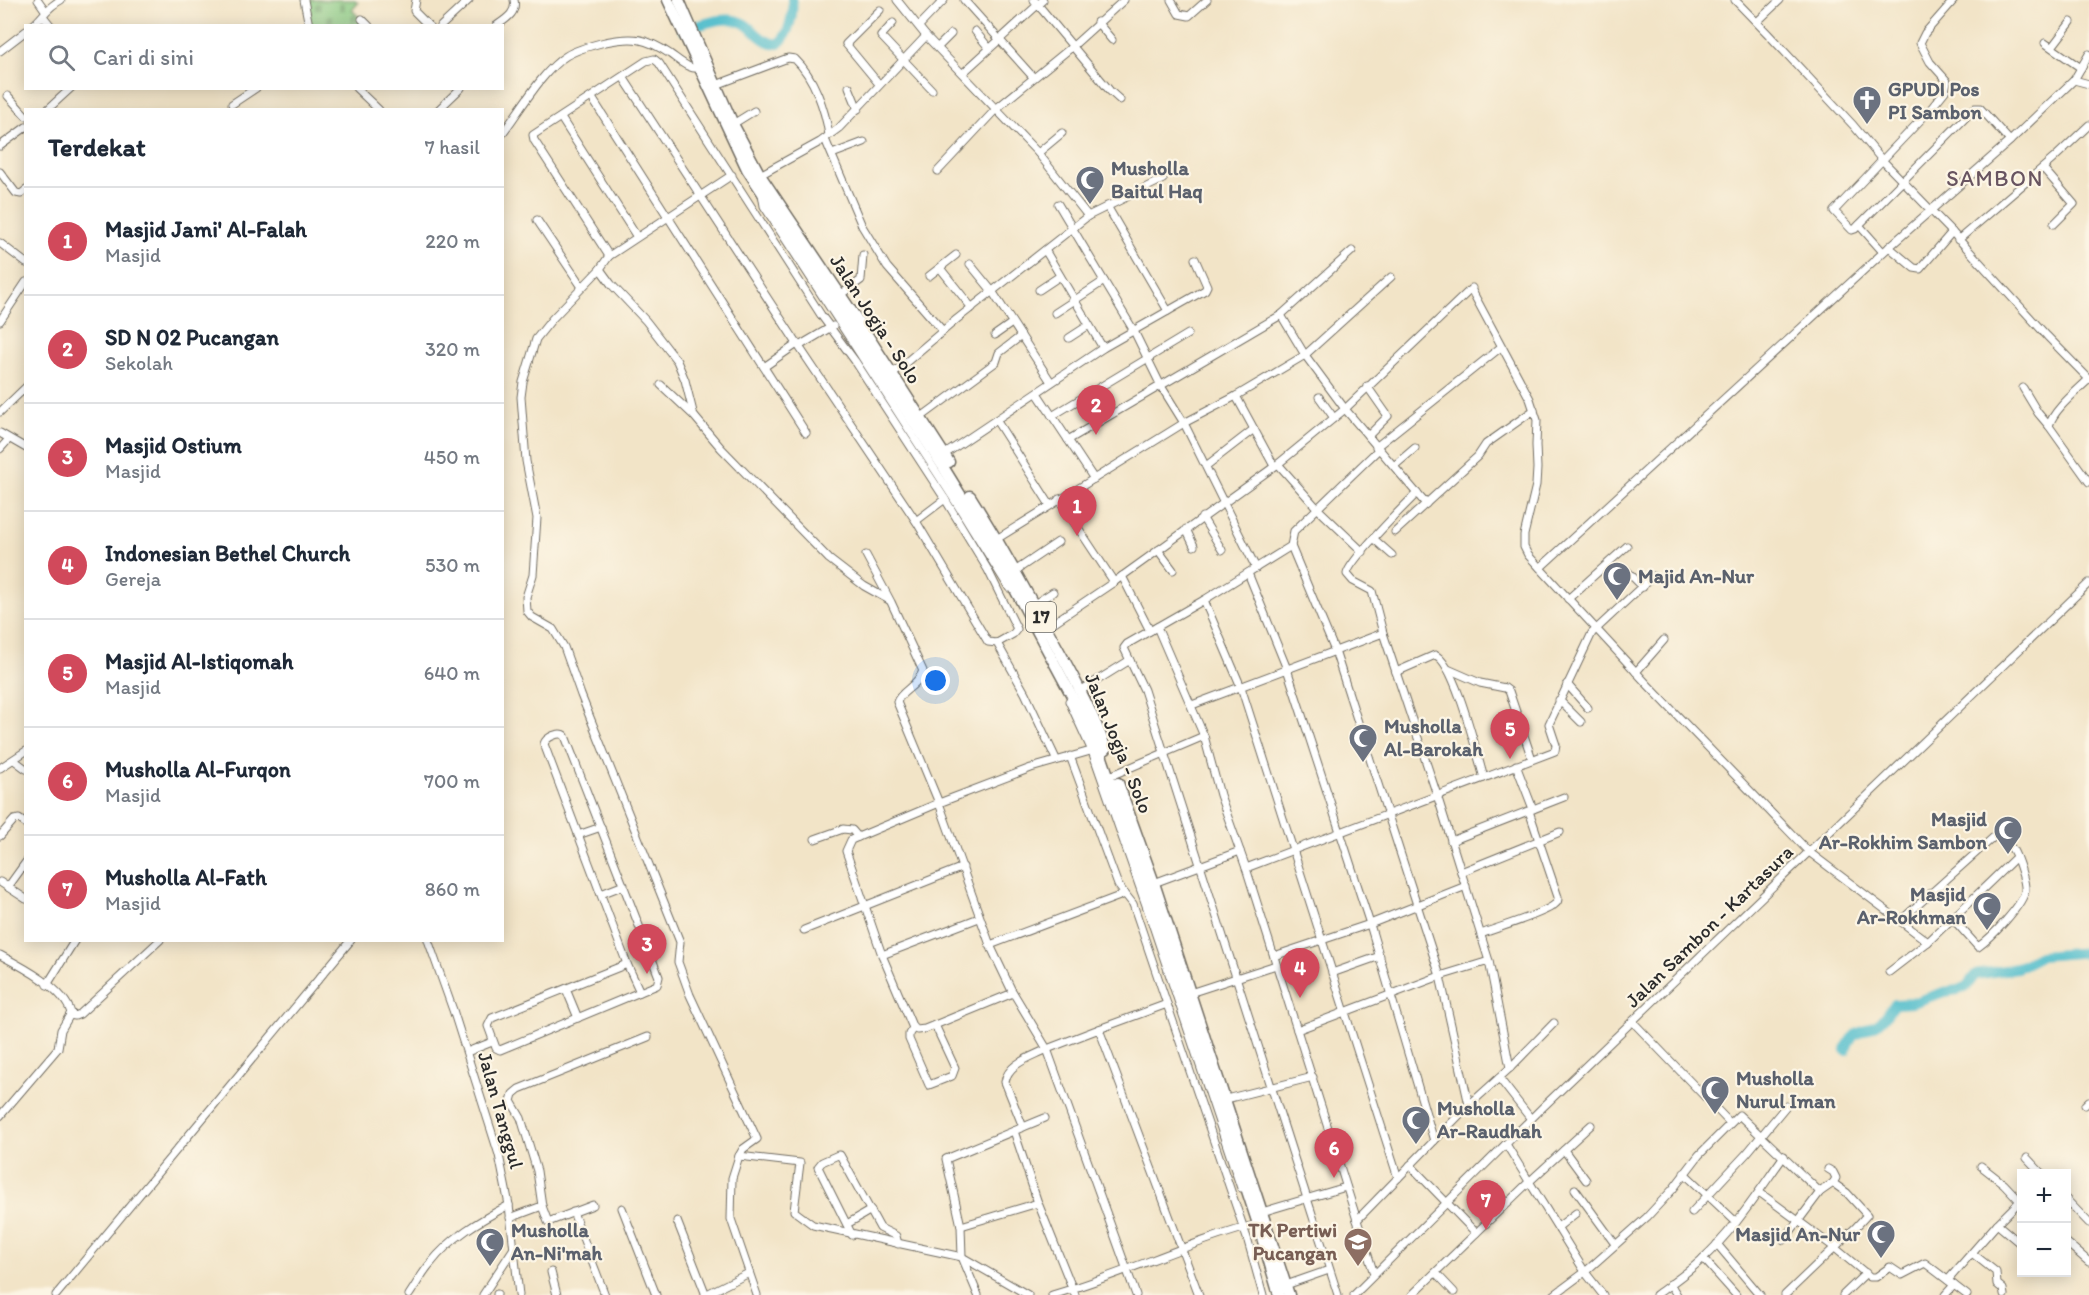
<!DOCTYPE html>
<html lang="id">
<meta charset="utf-8">
<style>
body{margin:0;font-family:Itim,sans-serif;background:#f6f6f7;color:#1f2937}
.controls{position:absolute;right:18px;bottom:18px;display:grid;overflow:hidden;border-radius:0px;box-shadow:0 3px 15px #0003}
.controls button{width:54px;height:54px;display:grid;place-items:center;padding:0;border:0;border-bottom:2px solid #e0e1e3;background:#fff;color:#1f2937;font:30px sans-serif}
.you{position:absolute;left:936px;top:681px;width:21px;height:21px;margin:-15px;border:4px solid #fff;border-radius:50%;background:#1a73e8;box-shadow:0 0 0 9px #1a73e833}
.badge{display:grid;place-items:center;width:39px;height:39px;border-radius:50%;background:#d1495b;color:#fff;font-size:20px;font-weight:700}
.pin{position:absolute;translate:-50% -50px;filter:drop-shadow(0 2px 3px #0008)}
.pin::after{content:'';position:absolute;top:32px;width:21px;height:18px;background:inherit;clip-path:polygon(0 0,100% 0,50% 100%)}
.list{margin:0;padding:0;list-style:none}
h2{display:flex;justify-content:space-between;align-items:center;height:78px;margin:0;padding:0 24px;font-size:26px}
h2 small{font-size:20px;font-weight:400;color:#747a83}
.list li{display:grid;grid-template-columns:39px 1fr auto;gap:18px;align-items:center;box-sizing:border-box;height:108px;padding:0 24px;border-top:2px solid #e0e1e3}
.list b{display:block;font-size:22px;white-space:nowrap}
.list p{margin:0;font-size:20px;white-space:nowrap;color:#747a83}
.list em{font-size:20px;font-style:normal;color:#747a83}
.icon{flex:none;width:33px;height:33px;fill:none;stroke:currentColor;stroke-width:2;stroke-linecap:round;stroke-linejoin:round}
.map{position:relative;flex:none;width:2089px;height:1295px;overflow:hidden}
.search{position:absolute;background:#fff;box-shadow:0 3px 15px #0003;left:24px;top:24px;width:480px;height:66px;display:flex;align-items:center;gap:15px;box-sizing:border-box;padding:0 21px;border-radius:0px;color:#747a83;font-size:22px}
.panel{position:absolute;background:#fff;box-shadow:0 3px 15px #0003;left:24px;top:108px;width:480px;height:834px;border-radius:0px}
.map>svg:first-child{display:block}
.cemetery{fill:url(#cemetery-stones);stroke:#587956;stroke-width:1.5}
.lines{fill:none;stroke-linecap:round;stroke-linejoin:round}
.river{stroke:#51bdcc;stroke-width:10}
.minor-casing{stroke:#716c62;stroke-width:9}
.highway-casing{stroke:#716c62;stroke-width:13}
.minor{stroke:#fff;stroke-width:7}
.highway{stroke:#fff;stroke-width:10}
.labels{text-anchor:middle;stroke-width:4.5;stroke-linejoin:round;paint-order:stroke}
.shield{fill:#fcf5e5;stroke:#6a6863;stroke-width:1.5}
.shield-label{font-size:18px;font-weight:bold;fill:#2b2b2b}
.worship-label{font-size:20px;font-weight:bold;fill:#5b616d;stroke:#fcf5e5;text-anchor:start}
.street-label{font-size:20px;fill:#2b2b2b;stroke:#fcf5e5}
.education-label{font-size:20px;font-weight:bold;fill:#785e54;stroke:#fcf5e5;text-anchor:end}
.quarter-label{font-size:22px;letter-spacing:1.5px;fill:#685460;stroke:#fcf5e5}
</style>
<div class="map">
<svg width="2089" height="1295" viewBox="0 0 2089 1295">
<defs>
<pattern id="cemetery-stones" width="16" height="16" patternUnits="userSpaceOnUse" patternTransform="scale(1.5)"><rect width="16" height="16" fill="#85c780"/><path d="M2 7V4a2 2 0 0 1 4 0v3zM10 15v-3a2 2 0 0 1 4 0v3z" fill="#6da269"/></pattern>
</defs>
<rect width="100%" height="100%" fill="#fcf5e5"/>
<filter id="ink" filterUnits="userSpaceOnUse"><feTurbulence type="fractalNoise" baseFrequency=".0167" numOctaves="2"/><feDisplacementMap in="SourceGraphic" scale="12" xChannelSelector="R" yChannelSelector="G"/><feConvolveMatrix kernelMatrix="1 2 1 2 8 2 1 2 1" color-interpolation-filters="sRGB"/></filter>
<filter id="wash" filterUnits="userSpaceOnUse"><feTurbulence type="fractalNoise" baseFrequency=".008" numOctaves="4" result="noise"/><feDisplacementMap in="SourceGraphic" scale="24" xChannelSelector="R" yChannelSelector="G"/><feGaussianBlur stdDeviation="1.35" result="paint"/><feColorMatrix in="noise" values="0 0 0 0 0 0 0 0 0 0 0 0 0 0 0 0 0 1.4 0 .05"/><feComposite in="paint" operator="in"/></filter>
<g filter="url(#wash)">
<rect width="100%" height="100%" fill="#f2e4c7"/>
<!-- cemetery -->
<path class="cemetery" d="M306 0H355L358 3 352 10 367 25H310Z"/>
<g class="lines">
<!-- river -->
<g class="river">
<path d="M683 30C702 25 726 13 745 24 756 32 763 43 778 44 789 36 794 13 792 0"/>
<path d="M1846 1051C1850 1030 1865 1033 1879 1023 1886 1018 1889 1009 1895 1004L1912 1003 1944 992 1958 990 1967 986 1975 975 2017 968 2040 956 2089 952"/>
</g>
</g>
</g>
<g filter="url(#ink)">
<g class="lines">
<!-- minor casing -->
<g class="minor-casing">
<g id="minor">
<path d="M38 0 45 10"/>
<path d="M304 0 309 26"/>
<path d="M416 0 414 11 429 26"/>
<path d="M897 0 926 36 1038 153 1088 216"/>
<path d="M964 0 1033 77"/>
<path d="M1034 0 1110 91 1120 100"/>
<path d="M1171 0 1179 14 1189 16 1207 0"/>
<path d="M1735 0 1768 34 1853 125 1882 160 1952 232 2047 336 2089 379C2077 391 2053 410 2049 426L2089 482"/>
<path d="M1954 0 1925 33 1920 43 1930 62 1947 81 1945 91 1929 111 1834 211 1852 230 1855 229 1975 108H1980L2010 141"/>
<path d="M43 16 51 26"/>
<path d="M362 19 369 26"/>
<path d="M1097 22 1112 40"/>
<path d="M1757 22 1780 0"/>
<path d="M893 23 881 36 932 90"/>
<path d="M32 26C43 17 48 6 61 0"/>
<path d="M441 26 469 0"/>
<path d="M496 26C506 19 517 13 514 0"/>
<path d="M919 26 944 0"/>
<path d="M975 31 989 48"/>
<path d="M2045 43 2081 68"/>
<path d="M938 47 951 34"/>
<path d="M2052 47 2071 22"/>
<path d="M0 51 26 31"/>
<path d="M963 73 1043 0"/>
<path d="M623 77 796 342 916 521 988 642 997 643 1025 693 1056 759"/>
<path d="M2074 80 2089 54"/>
<path d="M879 84 846 44 880 10"/>
<path d="M716 85 788 58 795 59C814 77 825 109 829 135"/>
<path d="M849 87 858 109"/>
<path d="M356 88 379 110"/>
<path d="M8 96 26 116"/>
<path d="M592 98 806 433"/>
<path d="M232 104 256 88"/>
<path d="M47 110 71 88"/>
<path d="M438 110 461 88"/>
<path d="M561 118 637 237"/>
<path d="M733 124 754 111"/>
<path d="M502 134C519 112 543 70 566 56 577 49 593 45 605 42 634 36 646 38 670 54 680 61 691 72 703 67"/>
<path d="M825 139 862 226 887 267 943 331"/>
<path d="M0 146 26 127"/>
<path d="M1038 153 1062 133"/>
<path d="M832 154 864 142"/>
<path d="M2043 168 2074 204 2054 224"/>
<path d="M938 171 997 108 1073 46 1124 0"/>
<path d="M0 172 16 193 21 194 26 190"/>
<path d="M732 175 609 256 534 140 533 135 646 61 654 59 659 63 821 315 855 361 945 499 988 570 1017 629 1013 634 997 643"/>
<path d="M760 175 820 142 839 128 926 36"/>
<path d="M762 194 764 206 952 496 1009 588"/>
<path d="M1058 204 1134 331 1161 386 1184 423 1256 568"/>
<path d="M1107 206 1168 311"/>
<path d="M537 220 582 287"/>
<path d="M1859 225 1883 252"/>
<path d="M1958 240 2053 159 2089 125"/>
<path d="M0 243 26 263"/>
<path d="M1889 247 1914 268 1920 269 1952 232"/>
<path d="M1045 250 1103 348"/>
<path d="M609 256 600 269 611 284 646 321 677 361 685 380 694 416 721 448 829 559 864 586 889 600"/>
<path d="M970 264 992 291 1051 382"/>
<path d="M940 268 972 308"/>
<path d="M600 269 552 319 536 339 523 382 521 397 526 461 537 518 533 575 526 597 527 611 532 617 553 629 564 647 581 695 680 942 678 962 690 995 757 1139 743 1149 739 1156 732 1178 731 1219 757 1295"/>
<path d="M929 276 956 255"/>
<path d="M1471 289 1530 399 1537 420 1536 445 1537 468 1536 485 1524 535V547L1528 555 1648 685 1809 852 1928 942"/>
<path d="M1039 290 1060 276"/>
<path d="M840 295 861 280 863 255"/>
<path d="M1055 313 1104 281"/>
<path d="M1281 315 1305 355 1345 409 1426 504"/>
<path d="M0 321 26 282"/>
<path d="M995 335 1012 323"/>
<path d="M1069 338 1089 325"/>
<path d="M799 346 833 326"/>
<path d="M764 367 797 344"/>
<path d="M891 375 957 319 1088 216 1163 179"/>
<path d="M661 385 694 416"/>
<path d="M1367 386 1388 416 1368 436"/>
<path d="M2023 388 2038 413 2049 426"/>
<path d="M1037 393 1094 479"/>
<path d="M1236 396 1274 466"/>
<path d="M1319 397 1334 418"/>
<path d="M0 412 26 387"/>
<path d="M1052 416 1188 334"/>
<path d="M920 418 996 362 999 353 1021 336"/>
<path d="M996 420 1050 505"/>
<path d="M0 433 26 448"/>
<path d="M1068 440 1281 315 1352 251"/>
<path d="M1376 447 1501 347"/>
<path d="M0 449 9 439"/>
<path d="M1379 449 1294 531 1291 546 1335 651 1440 976 1469 1105"/>
<path d="M942 456 1103 348 1205 290 1207 286 1195 259"/>
<path d="M1278 464 1317 508 1363 552"/>
<path d="M1206 466 1254 429"/>
<path d="M1394 466 1415 448"/>
<path d="M1417 493C1404 506 1349 561 1347 574L1353 581 1372 591 1383 633 1437 795 1489 961 1510 1068"/>
<path d="M1059 499 1114 582"/>
<path d="M1202 517 1222 550"/>
<path d="M916 521 945 499"/>
<path d="M1186 529 1194 546"/>
<path d="M1395 532 1478 456 1486 444 1534 410"/>
<path d="M1374 539 1392 555"/>
<path d="M995 540 1184 423 1236 396 1305 355 1391 277"/>
<path d="M1291 546 1204 600 1127 644 1124 648 1144 690 1338 1295"/>
<path d="M1158 550 1173 570"/>
<path d="M866 555 891 602 923 671C916 688 901 690 897 702L939 803 858 837 851 840 846 851 882 955 913 1028 917 1030 925 1029 1013 993"/>
<path d="M1540 568 1889 247 2010 141 2074 80 2089 84"/>
<path d="M1015 571 1058 542"/>
<path d="M1627 571 1643 587"/>
<path d="M1248 573 1287 669 1369 921 1434 1141"/>
<path d="M1122 576 1150 631"/>
<path d="M1568 599 1627 546"/>
<path d="M1204 600 1241 687 1398 1178"/>
<path d="M1033 605 1053 592"/>
<path d="M1047 627 1114 582 1278 464 1345 409 1472 288"/>
<path d="M1157 627 1204 736 1220 795 1246 868 1374 1274"/>
<path d="M1448 669 1480 683 1505 688 1509 691 1532 759"/>
<path d="M1396 672 1435 655C1455 662 1477 755 1484 778"/>
<path d="M1636 672 1664 640"/>
<path d="M1567 684 1588 708"/>
<path d="M1080 691 1130 660"/>
<path d="M1559 700 1581 722"/>
<path d="M1069 701 1092 751 1147 908 1241 1188"/>
<path d="M1192 705 1383 633"/>
<path d="M1094 750 1031 768 939 803 990 945 1125 894"/>
<path d="M1070 756 1118 885 1133 904 1167 1004"/>
<path d="M14 760 26 769"/>
<path d="M1516 765 1533 809"/>
<path d="M0 768 26 751"/>
<path d="M1115 774 1204 736"/>
<path d="M578 835 601 827"/>
<path d="M0 836 14 820 19 819 26 824"/>
<path d="M815 839 843 829 852 830 858 837"/>
<path d="M1451 841 1564 797"/>
<path d="M1246 868 1555 751 1556 745 1549 724 1592 633 1653 576"/>
<path d="M1461 872 1560 832"/>
<path d="M0 882 26 899"/>
<path d="M1154 883 1240 851"/>
<path d="M8 887 26 862"/>
<path d="M601 894 624 885"/>
<path d="M1900 921 1996 835C2002 839 2009 844 2013 850 2017 857 2026 882 2025 890 2024 904 1990 939 1978 947L1952 918"/>
<path d="M804 930 963 867"/>
<path d="M1481 934C1499 927 1541 915 1554 905 1558 902 1558 901 1558 897L1529 811"/>
<path d="M428 940 453 1010 499 1155 509 1205 519 1295"/>
<path d="M990 945 1011 989 1047 1049 1099 1029 1199 1295"/>
<path d="M0 955C21 966 64 988 71 1013L61 1030 58 1048 0 1116"/>
<path d="M882 955 979 918"/>
<path d="M1274 956 1370 924 1466 886"/>
<path d="M627 964 544 744C546 737 560 731 565 736L659 977 657 985 640 992"/>
<path d="M627 964 640 992 500 1050 496 1048 488 1026 492 1018Z"/>
<path d="M1889 972 1928 942 2016 857"/>
<path d="M1332 973 1380 956"/>
<path d="M47 985 75 940"/>
<path d="M566 989 578 1018"/>
<path d="M1190 993 1276 965"/>
<path d="M70 1015 75 1016 80 1014 160 940"/>
<path d="M1633 1022 1730 1123"/>
<path d="M913 1028 909 1034V1039L929 1085 952 1076 955 1068 935 1025"/>
<path d="M1099 1029 1167 1004 1248 1241 1263 1295"/>
<path d="M1297 1030 1440 976 1489 961"/>
<path d="M467 1052 492 1042"/>
<path d="M1499 1078 1531 1119"/>
<path d="M1226 1099 1313 1077"/>
<path d="M2085 1105 2089 1101"/>
<path d="M1023 1127 1005 1082C1008 1063 1032 1057 1047 1049L1136 1295"/>
<path d="M1014 1131 1038 1203 1075 1295"/>
<path d="M1506 1144 1585 1272 1603 1295"/>
<path d="M1564 1150 1586 1180"/>
<path d="M739 1156 800 1163 794 1211 813 1225 962 1257 961 1226 946 1159 1045 1118"/>
<path d="M2027 1158 2042 1174"/>
<path d="M1410 1165 1476 1233"/>
<path d="M1981 1166 2004 1184 2021 1202"/>
<path d="M1684 1173 1736 1222"/>
<path d="M1575 1189 1615 1244"/>
<path d="M1759 1192 1835 1248 1870 1277H1876L1890 1267 1902 1275 1925 1263 1967 1295"/>
<path d="M2066 1199 2089 1223"/>
<path d="M593 1205 548 1222 542 1206 537 1171 521 1118 511 1101 513 1094 519 1089 648 1037"/>
<path d="M622 1208 656 1295"/>
<path d="M573 1212 605 1295"/>
<path d="M1262 1212 1346 1187"/>
<path d="M1692 1212 1747 1153 1786 1106"/>
<path d="M510 1218 542 1206"/>
<path d="M1357 1220 1469 1105 1510 1068 1554 1023"/>
<path d="M677 1221 706 1295"/>
<path d="M847 1224 871 1210"/>
<path d="M1997 1224 2022 1245"/>
<path d="M961 1226 1038 1203"/>
<path d="M1558 1227 1576 1213"/>
<path d="M852 1235 818 1167 822 1162 838 1155H840L880 1228 896 1236 898 1244"/>
<path d="M1784 1240 1820 1192 1833 1183 1836 1178 1833 1172 1828 1169"/>
<path d="M2066 1242 2089 1262"/>
<path d="M1717 1244 1760 1295"/>
<path d="M1972 1253 1996 1272 1997 1284 2003 1289 2004 1295"/>
<path d="M1703 1258 1736 1295"/>
<path d="M551 1272 557 1295"/>
<path d="M1436 1273 1454 1292"/>
<path d="M1948 1280 1997 1224 2020 1201"/>
<path d="M1670 1284 1677 1295"/>
<path d="M1286 1285 1329 1270"/>
<path d="M497 1294V1295"/>
<path d="M56 1295 351 940"/>
<path d="M409 1295C416 1285 422 1273 430 1264 451 1237 479 1221 509 1205"/>
<path d="M483 1295 514 1248"/>
<path d="M705 1295 749 1273"/>
<path d="M978 1295 962 1257 1028 1295"/>
<path d="M1052 1295C1123 1275 1190 1241 1262 1223"/>
<path d="M1354 1295 1543 1107 2089 583"/>
<path d="M1412 1295 1530 1181 1591 1125"/>
<path d="M1554 1295 1585 1272 1647 1217 1673 1189 1699 1155 1739 1115 1820 1192"/>
<path d="M1656 1295C1671 1284 1687 1273 1700 1261 1734 1231 1758 1192 1784 1156"/>
<path d="M1785 1295 1855 1228 1867 1215 1847 1193 1833 1183"/>
<path d="M1843 1295 1866 1273"/>
<path d="M1945 1295 1954 1285"/>
</g>
</g>
<!-- highway casing -->
<g class="highway-casing">
<g id="highway">
<path d="M668 0 747 169 942 465 990 543 1086 722 1099 749 1156 914 1258 1224 1279 1295"/>
<path d="M679 0 733 124 760 175 864 330 949 462"/>
<path d="M970 496C992 531 1013 567 1033 604 1059 651 1087 698 1106 749"/>
<path d="M1118 783 1154 883 1289 1295"/>
</g>
</g>
<!-- minor -->
<use href="#minor" class="minor"/>
<!-- highway -->
<use href="#highway" class="highway"/>
</g>
</g>
<!-- icons -->
<defs>
<g id="church-pin" transform="scale(1.5)"><path d="M0 17L-7.5 6A9.5 9.5 0 1 1 7.5 6Z" fill="#6b7280" stroke="#fcf5e5"/><path d="M-1.2-6h2.4v3.5h3.3v2.4h-3.3V6h-2.4V-.1h-3.3v-2.4h3.3Z" fill="#fff"/></g>
<g id="mosque-pin" transform="scale(1.5)"><path d="M0 17L-7.5 6A9.5 9.5 0 1 1 7.5 6Z" fill="#6b7280" stroke="#fcf5e5"/><path d="M3.5-4.9A6 6 0 1 0 3.5 4.9A5 5 0 1 1 3.5-4.9Z" fill="#fff"/></g>
<g id="school-pin" transform="scale(1.5)"><path d="M0 17L-7.5 6A9.5 9.5 0 1 1 7.5 6Z" fill="#8d6e63" stroke="#fcf5e5"/><path d="M0-5L7-2L0 1L-7-2ZM-4 1L0 2.5L4 1V4Q0 6-4 4Z" fill="#fff"/></g>
</defs>
<g fill-rule="evenodd">
<use href="#church-pin" x="1867" y="100"/>
<use href="#mosque-pin" x="1090" y="180"/>
<use href="#mosque-pin" x="1617" y="576"/>
<use href="#mosque-pin" x="1363" y="738"/>
<use href="#mosque-pin" x="2008" y="830"/>
<use href="#mosque-pin" x="1987" y="906"/>
<use href="#mosque-pin" x="1715" y="1090"/>
<use href="#mosque-pin" x="1416" y="1120"/>
<use href="#mosque-pin" x="1881" y="1234"/>
<use href="#mosque-pin" x="490" y="1242"/>
<use href="#school-pin" x="1358" y="1242"/>
</g>
<g class="labels">
<!-- shield labels -->
<rect class="shield" x="1026" y="602" width="30" height="30" rx="4.5"/>
<g class="shield-label">
<text x="1041" y="623">17</text>
</g>
<!-- worship labels -->
<g class="worship-label">
<text x="1888" y="96">GPUDI Pos<tspan x="1888" dy="23">PI Sambon</tspan></text>
<text x="1111" y="175">Musholla<tspan x="1111" dy="23">Baitul Haq</tspan></text>
<text x="1638" y="583">Majid An-Nur</text>
<text x="1384" y="733">Musholla<tspan x="1384" dy="23">Al-Barokah</tspan></text>
<text x="1987" y="826" text-anchor="end">Masjid<tspan x="1987" dy="23">Ar-Rokhim Sambon</tspan></text>
<text x="1966" y="901" text-anchor="end">Masjid<tspan x="1966" dy="23">Ar-Rokhman</tspan></text>
<text x="1736" y="1085">Musholla<tspan x="1736" dy="23">Nurul Iman</tspan></text>
<text x="1437" y="1115">Musholla<tspan x="1437" dy="23">Ar-Raudhah</tspan></text>
<text x="511" y="1237">Musholla<tspan x="511" dy="23">An-Ni'mah</tspan></text>
<text x="1860" y="1241" text-anchor="end">Masjid An-Nur</text>
</g>
<!-- street labels -->
<g class="street-label">
<text transform="translate(876 319) rotate(57)" y="7">Jalan Jogja - Solo</text>
<text transform="translate(1119 743) rotate(68)" y="7">Jalan Jogja - Solo</text>
<text transform="translate(1709 926) rotate(-44)" y="7">Jalan Sambon - Kartasura</text>
<text transform="translate(501 1110) rotate(74)" y="7">Jalan Tanggul</text>
</g>
<!-- education labels -->
<g class="education-label">
<text x="1337" y="1237">TK Pertiwi<tspan x="1337" dy="23">Pucangan</tspan></text>
</g>
<!-- quarter labels -->
<g class="quarter-label">
<text x="1995" y="186">SAMBON</text>
</g>
</g>
</svg>
<div class="controls">
<button>+</button>
<button>−</button>
</div>
<div class="you"></div>
<div class="pin badge" style="left:1077px;top:536px">1</div>
<div class="pin badge" style="left:1096px;top:435px">2</div>
<div class="pin badge" style="left:647px;top:974px">3</div>
<div class="pin badge" style="left:1300px;top:998px">4</div>
<div class="pin badge" style="left:1510px;top:759px">5</div>
<div class="pin badge" style="left:1334px;top:1178px">6</div>
<div class="pin badge" style="left:1486px;top:1230px">7</div>
<div class="search"><svg class="icon" aria-label="search" viewBox="0 0 24 24"><circle cx="10" cy="10" r="6"/><path d="M15 15l6 6"/></svg>Cari di sini</div>
<section class="panel">
<h2>Terdekat<small>7 hasil</small></h2>
<ul class="list">
<li><span class="badge">1</span><div><b>Masjid Jami' Al-Falah</b><p>Masjid</p></div><em>220 m</em></li>
<li><span class="badge">2</span><div><b>SD N 02 Pucangan</b><p>Sekolah</p></div><em>320 m</em></li>
<li><span class="badge">3</span><div><b>Masjid Ostium</b><p>Masjid</p></div><em>450 m</em></li>
<li><span class="badge">4</span><div><b>Indonesian Bethel Church</b><p>Gereja</p></div><em>530 m</em></li>
<li><span class="badge">5</span><div><b>Masjid Al-Istiqomah</b><p>Masjid</p></div><em>640 m</em></li>
<li><span class="badge">6</span><div><b>Musholla Al-Furqon</b><p>Masjid</p></div><em>700 m</em></li>
<li><span class="badge">7</span><div><b>Musholla Al-Fath</b><p>Masjid</p></div><em>860 m</em></li>
</ul>
</section>
</div>
